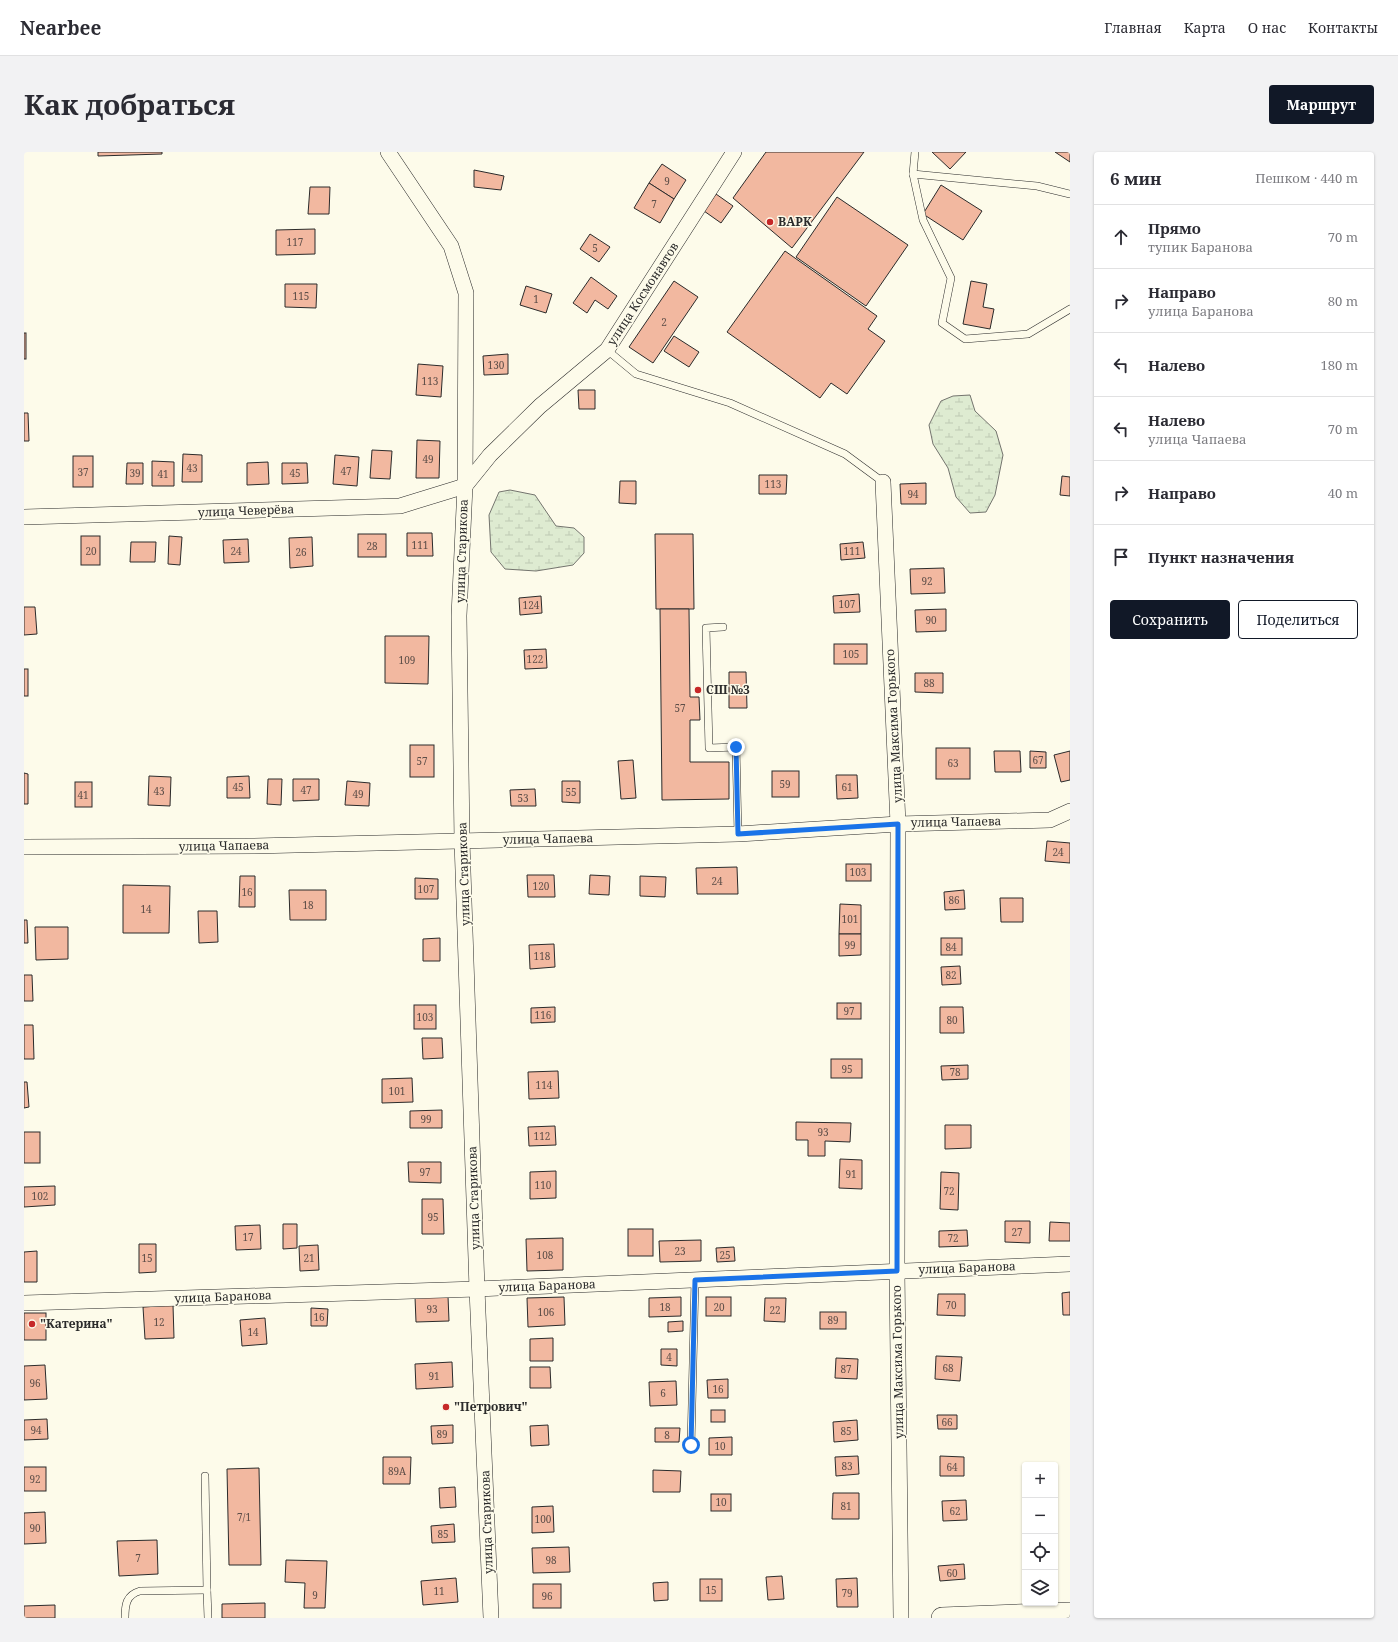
<!DOCTYPE html>
<html lang="ru">
<meta charset="utf-8">
<style>
body{margin:0;font-family:"Noto Serif",serif;background:#f2f2f3;color:#2b2b33}
.controls{position:absolute;right:12px;bottom:12px;display:grid;overflow:hidden;border-radius:4px;box-shadow:0 1px 3px #0004}
.controls button{width:36px;height:36px;display:grid;place-items:center;padding:0;border:0;border-bottom:1px solid #e1e1e2;background:#fff;color:#2b2b33;font:20px sans-serif}
.stop{position:absolute;width:12px;height:12px;margin:-9px;border:3px solid #1a73e8;border-radius:50%;background:#fff}
.stop.end{background:#1a73e8;border-color:#fff;box-shadow:0 1px 4px #0008}
.list{margin:0;padding:0;list-style:none}
h2{display:flex;justify-content:space-between;align-items:center;height:52px;margin:0;padding:0 16px;font-size:17px}
h2 small{font-size:13px;font-weight:400;color:#7c7c81}
.list li{display:grid;grid-template-columns:26px 1fr auto;gap:12px;align-items:center;box-sizing:border-box;height:64px;padding:0 16px;border-top:1px solid #e1e1e2}
.list b{display:block;font-size:15px;white-space:nowrap}
.list p{margin:0;font-size:13px;white-space:nowrap;color:#7c7c81}
.list em{font-size:13px;font-style:normal;color:#7c7c81}
.actions{display:flex;gap:8px;padding:12px 16px}
.actions a{flex:1;padding:9px 0;border:1px solid #111827;border-radius:4px;text-align:center;font-size:14px;color:#111827}
.actions .main{background:#111827;color:#fff}
.icon{flex:none;width:22px;height:22px;fill:none;stroke:currentColor;stroke-width:2;stroke-linecap:round;stroke-linejoin:round}
.map{position:relative;flex:none;width:1046px;height:1466px;overflow:hidden;border-radius:4px}
header{display:flex;align-items:center;gap:24px;box-sizing:border-box;height:56px;padding:0 20px;background:#fff;border-bottom:1px solid #e1e1e2}
header strong{font-size:19px}
nav{display:flex;gap:22px;margin-inline-start:auto;font-size:14px}
.intro{display:flex;align-items:center;justify-content:space-between;box-sizing:border-box;height:96px;padding:0 24px}
h1{margin:0;font-size:28px}
.button{padding:10px 18px;border-radius:4px;background:#111827;color:#fff;font-size:14px;font-weight:700}
main{display:flex;gap:24px;padding:0 24px}
aside{flex:1;background:#fff;border-radius:4px;box-shadow:0 1px 3px #0004}
.map>svg:first-child{display:block}
.wetland{fill:url(#wetland-marsh);stroke:#74746e}
.building{fill:#f2b8a0;stroke:#2b2b2b}
.lines{fill:none;stroke-linecap:round;stroke-linejoin:round}
.service-casing{stroke:#2b2b2b;stroke-width:8}
.minor-casing{stroke:#2b2b2b;stroke-width:16}
.secondary-casing{stroke:#2b2b2b;stroke-width:22}
.service{stroke:#fdfbea;stroke-width:7}
.minor{stroke:#fdfbea;stroke-width:15}
.secondary{stroke:#fdfbea;stroke-width:21}
.route{stroke:#1a73e8;stroke-width:5}
.poi-dot{fill:#c62828;stroke:#fdfbea;stroke-width:1.5}
.labels{text-anchor:middle;stroke-width:3;stroke-linejoin:round;paint-order:stroke}
.number-label{font-size:10px;fill:#5d4e48}
.poi-label{font-size:12px;font-weight:bold;fill:#2b2b2b;stroke:#fdfbea;text-anchor:start}
.street-label{font-size:12px;fill:#2b2b2b;stroke:#fdfbea}
</style>
<header>
<strong>Nearbee</strong>
<nav><a>Главная</a><a>Карта</a><a>О нас</a><a>Контакты</a></nav>
</header>
<div class="intro"><h1>Как добраться</h1><a class="button">Маршрут</a></div>
<main>
<div class="map">
<svg width="1046" height="1466" viewBox="0 0 1046 1466">
<defs>
<pattern id="wetland-marsh" width="20" height="14" patternUnits="userSpaceOnUse"><rect width="20" height="14" fill="#deebd1"/><path d="M1 5h8M5 5V1M11 12h8M15 12V8" fill="none" stroke="#bfcab4"/></pattern>
</defs>
<rect width="100%" height="100%" fill="#fdfbea"/>
<!-- wetland -->
<g class="wetland">
<path d="M946 243 951 259 972 279 979 303 971 343 962 360 946 361 932 345 924 316 909 292 905 273 917 249 929 244Z"/>
<path d="M486 338 511 343 532 374 550 376 560 385V401L549 413 512 419 481 417 467 400 465 363 475 340Z"/>
</g>
<!-- building -->
<g class="building">
<path d="M74 0H138V2L74 4Z"/>
<path d="M742 0H840L768 96 709 46Z"/>
<path d="M908 0H942L926 17Z"/>
<path d="M1031 0H1046V10Z"/>
<path d="M638 12 662 28 650 47 625 31Z"/>
<path d="M450 18 480 24 477 38 450 35Z"/>
<path d="M625 31 650 47 636 71 610 56Z"/>
<path d="M917 33 958 59 939 88 899 62Z"/>
<path d="M286 35H306L305 62H284Z"/>
<path d="M692 42 709 54 697 71 680 59Z"/>
<path d="M813 45 884 93 842 154 772 105Z"/>
<path d="M291 77V102L252 103V78Z"/>
<path d="M566 82 586 95 575 110 556 97Z"/>
<path d="M761 99 853 164 844 177 861 189 823 242 807 231 796 246 703 180Z"/>
<path d="M567 125 593 144 584 157 571 148 563 161 549 151Z"/>
<path d="M650 129 674 145 629 211 605 195Z"/>
<path d="M947 129 963 132 959 155 970 157 966 177 939 172Z"/>
<path d="M261 132H293L292 156 261 155Z"/>
<path d="M502 134 528 142 522 161 496 153Z"/>
<rect x="0" y="181" width="2" height="26"/>
<path d="M650 184 675 200 665 215 640 199Z"/>
<path d="M484 202V222L460 223 459 204Z"/>
<path d="M394 212 419 214 417 245 392 243Z"/>
<path d="M554 238H571V257H555Z"/>
<path d="M0 261H4L5 289H0Z"/>
<path d="M393 288 416 289 415 326H392Z"/>
<path d="M348 298 368 299 366 327 346 326Z"/>
<path d="M159 302 178 303V330H158Z"/>
<path d="M311 303 335 305 333 334 309 332Z"/>
<rect x="49" y="304" width="20" height="31"/>
<path d="M128 309 150 310V334H128Z"/>
<path d="M244 310 245 332 223 333V311Z"/>
<path d="M103 311H119V332H102Z"/>
<path d="M258 311H283L284 331 258 332Z"/>
<path d="M735 323H763L762 342H735Z"/>
<path d="M1038 324 1046 325V344L1036 343Z"/>
<path d="M596 329H612V352L595 351Z"/>
<path d="M902 331V352H877L876 332Z"/>
<path d="M383 381H408L409 404H383Z"/>
<rect x="334" y="382" width="28" height="23"/>
<path d="M631 382H669L670 457H632Z"/>
<rect x="57" y="384" width="19" height="29"/>
<path d="M145 384 158 385 156 413 144 412Z"/>
<path d="M288 385 289 414 266 416 265 386Z"/>
<path d="M224 387 225 410 200 411 199 388Z"/>
<path d="M107 390H132L131 410H106Z"/>
<path d="M839 390 841 406 817 408 816 392Z"/>
<path d="M920 416 921 441 887 442 886 417Z"/>
<path d="M835 442 836 460 810 461 809 444Z"/>
<path d="M517 444 518 461 496 463 495 446Z"/>
<path d="M0 455H11L13 482 0 483Z"/>
<path d="M636 457H665L666 545H675L676 568H666V610H705V647L638 648Z"/>
<path d="M922 457V479L892 480 891 458Z"/>
<path d="M361 484H405L404 532 361 531Z"/>
<rect x="810" y="492" width="33" height="20"/>
<path d="M522 497 523 516 501 517 500 498Z"/>
<rect x="0" y="517" width="4" height="27"/>
<path d="M705 520H722L723 556H705Z"/>
<path d="M891 521H919V541L891 540Z"/>
<rect x="386" y="593" width="24" height="32"/>
<rect x="912" y="596" width="34" height="31"/>
<path d="M970 599H996L997 620H971Z"/>
<path d="M1006 599 1022 600V616H1006Z"/>
<path d="M1046 599V628L1037 630 1030 603Z"/>
<path d="M609 608 612 646 597 647 594 609Z"/>
<rect x="748" y="619" width="27" height="26"/>
<path d="M0 621 4 622V652H0Z"/>
<path d="M812 623H833L834 646 813 647Z"/>
<path d="M125 624 147 625 146 654 124 653Z"/>
<path d="M225 624 226 646H203V625Z"/>
<path d="M244 627H258L257 653 243 652Z"/>
<path d="M269 627H295V648L269 649Z"/>
<path d="M323 629 346 631 345 654 321 653Z"/>
<path d="M538 629H556V651L538 650Z"/>
<rect x="51" y="630" width="17" height="25"/>
<path d="M511 637 512 654H487L486 638Z"/>
<path d="M1023 689 1046 691V711L1021 709Z"/>
<rect x="822" y="712" width="25" height="17"/>
<path d="M713 715 714 742H673L672 716Z"/>
<path d="M503 723H530L531 745H504Z"/>
<path d="M566 723 586 724 585 743 565 742Z"/>
<path d="M216 724H231V755H215Z"/>
<path d="M616 724 642 725 641 745 616 744Z"/>
<path d="M391 726 414 727V747H391Z"/>
<path d="M99 733 146 734 145 781H99Z"/>
<path d="M265 738H302V768H266Z"/>
<path d="M940 738 941 757 921 758 920 740Z"/>
<path d="M976 746H999V770H977Z"/>
<path d="M816 752 837 753V782H815Z"/>
<path d="M174 759H193L194 790 175 791Z"/>
<path d="M0 768H3L4 791H0Z"/>
<path d="M11 775H44V807L12 808Z"/>
<path d="M815 782H837V803L815 804Z"/>
<path d="M416 786V809H399V787Z"/>
<rect x="917" y="786" width="21" height="17"/>
<path d="M530 792 531 815 506 817 505 793Z"/>
<path d="M936 814 937 832 918 833 917 815Z"/>
<path d="M0 823H8L9 849H0Z"/>
<rect x="813" y="851" width="24" height="16"/>
<rect x="390" y="853" width="22" height="24"/>
<path d="M531 855V870L507 871V856Z"/>
<path d="M916 855H939L940 881H916Z"/>
<path d="M0 873H9L10 907H0Z"/>
<path d="M398 886H418L419 906 399 907Z"/>
<rect x="807" y="907" width="31" height="19"/>
<path d="M944 913V927L918 928 917 914Z"/>
<path d="M534 919 535 946 505 947 504 920Z"/>
<path d="M388 926 389 950 358 951V927Z"/>
<path d="M0 930H3L5 955 0 956Z"/>
<path d="M418 958V976H386V959Z"/>
<path d="M772 970 827 971 826 990 801 989V1004H784V988H772Z"/>
<path d="M921 973H947V996L921 997Z"/>
<path d="M531 974 532 993 505 994 504 975Z"/>
<rect x="0" y="980" width="16" height="31"/>
<path d="M816 1007 838 1008V1037L815 1036Z"/>
<path d="M384 1010H417V1031L385 1030Z"/>
<path d="M532 1019V1046L506 1047V1020Z"/>
<path d="M917 1020 935 1021 934 1058 916 1057Z"/>
<path d="M31 1034V1053L0 1055V1035Z"/>
<path d="M398 1047H419L420 1082H398Z"/>
<path d="M981 1069H1006V1091L981 1090Z"/>
<path d="M1026 1070 1046 1071V1089H1025Z"/>
<path d="M259 1072H273V1096L259 1097Z"/>
<path d="M236 1073 237 1097 212 1098 211 1074Z"/>
<rect x="604" y="1077" width="25" height="27"/>
<path d="M943 1078 944 1094 915 1095V1079Z"/>
<path d="M539 1086V1118L503 1119 502 1087Z"/>
<path d="M677 1088V1109L636 1110 635 1089Z"/>
<path d="M115 1092H132V1120L115 1121Z"/>
<path d="M294 1093 295 1118 276 1119 275 1094Z"/>
<path d="M710 1095 711 1109 693 1110 692 1096Z"/>
<path d="M13 1099V1130H0V1100Z"/>
<path d="M1046 1140V1163H1039L1038 1141Z"/>
<path d="M914 1142H941V1164L913 1163Z"/>
<path d="M424 1144 425 1169 392 1170 391 1145Z"/>
<path d="M540 1145 541 1173 504 1175 503 1146Z"/>
<path d="M657 1145V1164L625 1165V1146Z"/>
<rect x="682" y="1145" width="25" height="19"/>
<path d="M741 1146H762L761 1170 740 1169Z"/>
<path d="M149 1153 150 1186 121 1187 119 1155Z"/>
<path d="M287 1156 304 1157 303 1174H287Z"/>
<rect x="796" y="1160" width="26" height="17"/>
<rect x="0" y="1161" width="22" height="27"/>
<path d="M241 1166 243 1192 218 1194 216 1168Z"/>
<path d="M659 1169V1179L644 1180V1170Z"/>
<path d="M529 1186V1209H506V1187Z"/>
<path d="M637 1197H653V1214L637 1213Z"/>
<path d="M912 1204 938 1205 936 1229 911 1227Z"/>
<path d="M812 1206 834 1207 833 1227 811 1226Z"/>
<path d="M428 1210 429 1235 392 1237 391 1212Z"/>
<path d="M21 1213 23 1247 0 1248V1214Z"/>
<path d="M506 1215H526L527 1236H506Z"/>
<path d="M704 1227V1246H684L683 1228Z"/>
<path d="M652 1229 653 1253 626 1254 625 1230Z"/>
<rect x="687" y="1258" width="14" height="12"/>
<path d="M913 1263H933V1277H914Z"/>
<path d="M23 1267 24 1287 0 1288V1268Z"/>
<path d="M833 1268 834 1288 810 1290 809 1270Z"/>
<path d="M429 1273V1291L408 1292 407 1274Z"/>
<path d="M524 1273 525 1293 507 1294 506 1274Z"/>
<path d="M631 1276H656L655 1290H631Z"/>
<path d="M708 1285V1303H685V1286Z"/>
<path d="M834 1304 835 1322 812 1324 811 1305Z"/>
<path d="M916 1304 940 1305V1324H916Z"/>
<path d="M359 1305H387L386 1332H359Z"/>
<rect x="0" y="1315" width="22" height="24"/>
<path d="M235 1316 237 1413H205L203 1317Z"/>
<path d="M629 1318 657 1319 656 1340H629Z"/>
<path d="M431 1335 432 1355 416 1356 415 1336Z"/>
<path d="M809 1341H835V1367H808Z"/>
<rect x="687" y="1342" width="20" height="17"/>
<path d="M942 1348 943 1368 919 1369 918 1349Z"/>
<path d="M529 1354 530 1380 508 1381V1355Z"/>
<path d="M21 1360 22 1391 0 1392V1361Z"/>
<path d="M430 1372 431 1390 408 1391 407 1374Z"/>
<path d="M133 1388 134 1422 95 1424 93 1389Z"/>
<path d="M545 1395 546 1420 509 1421 508 1396Z"/>
<path d="M262 1408 303 1409 301 1456H280L281 1431 261 1430Z"/>
<path d="M940 1412 941 1427 916 1429 914 1414Z"/>
<path d="M758 1424 760 1447 744 1448 742 1425Z"/>
<path d="M432 1426 434 1450 399 1453 397 1429Z"/>
<path d="M833 1426 834 1455H813L812 1427Z"/>
<rect x="676" y="1427" width="22" height="22"/>
<path d="M644 1430V1448L630 1449 629 1431Z"/>
<rect x="509" y="1432" width="28" height="24"/>
<path d="M241 1451V1466H198V1452Z"/>
<path d="M31 1453V1466H0V1454Z"/>
</g>
<g class="lines">
<!-- service casing -->
<g class="service-casing">
<g id="service">
<path d="M891 0 889 22 899 68 927 126 918 171 941 187 1004 182 1046 157"/>
<path d="M889 22 1013 34 1046 42"/>
<path d="M583 198 612 222 706 251 821 302 859 330"/>
<path d="M699 475 682 476 685 596 712 595 714 682"/>
<path d="M667 1293 671 1128"/>
<path d="M183 1438 184 1466"/>
<path d="M101 1466C101 1453 102 1443 116 1439L183 1438 181 1324"/>
</g>
</g>
<!-- minor casing -->
<g class="minor-casing">
<g id="minor">
<path d="M364 0 427 94 442 141 441 334 435 464 438 689 453 1137 467 1466"/>
<path d="M859 330 874 672 873 1119 877 1466"/>
<path d="M0 365 376 354 441 334 466 303 516 254 583 198 710 0"/>
<path d="M0 695 228 694 714 682 874 672 1026 668 1046 659"/>
<path d="M0 1151 453 1137 1046 1112"/>
</g>
</g>
<!-- secondary casing -->
<g class="secondary-casing">
<path id="secondary" d="M918 1466 1046 1461"/>
</g>
<!-- service -->
<use href="#service" class="service"/>
<!-- minor -->
<use href="#minor" class="minor"/>
<!-- secondary -->
<use href="#secondary" class="secondary"/>
</g>
<g class="lines">
<!-- route -->
<path class="route" d="M667 1293 671 1128 873 1119 874 672 714 682 712 595"/>
</g>
<!-- markers -->
<g class="poi-dot">
<circle cx="746" cy="70" r="4"/>
<circle cx="674" cy="538" r="4"/>
<circle cx="8" cy="1172" r="4"/>
<circle cx="422" cy="1255" r="4"/>
</g>
<g class="labels">
<!-- number labels -->
<g class="number-label">
<text x="643" y="33">9</text>
<text x="630" y="56">7</text>
<text x="271" y="94">117</text>
<text x="571" y="100">5</text>
<text x="277" y="148">115</text>
<text x="512" y="151">1</text>
<text x="640" y="174">2</text>
<text x="472" y="217">130</text>
<text x="406" y="233">113</text>
<text x="404" y="311">49</text>
<text x="168" y="320">43</text>
<text x="322" y="323">47</text>
<text x="59" y="324">37</text>
<text x="111" y="325">39</text>
<text x="271" y="325">45</text>
<text x="139" y="326">41</text>
<text x="749" y="336">113</text>
<text x="889" y="346">94</text>
<text x="396" y="397">111</text>
<text x="348" y="398">28</text>
<text x="67" y="403">20</text>
<text x="212" y="403">24</text>
<text x="828" y="403">111</text>
<text x="277" y="404">26</text>
<text x="903" y="433">92</text>
<text x="823" y="456">107</text>
<text x="507" y="457">124</text>
<text x="907" y="472">90</text>
<text x="827" y="506">105</text>
<text x="511" y="511">122</text>
<text x="383" y="512">109</text>
<text x="905" y="535">88</text>
<text x="656" y="560">57</text>
<text x="1014" y="612">67</text>
<text x="398" y="613">57</text>
<text x="929" y="615">63</text>
<text x="761" y="636">59</text>
<text x="214" y="639">45</text>
<text x="823" y="639">61</text>
<text x="282" y="642">47</text>
<text x="135" y="643">43</text>
<text x="547" y="644">55</text>
<text x="334" y="646">49</text>
<text x="59" y="647">41</text>
<text x="499" y="650">53</text>
<text x="1034" y="704">24</text>
<text x="834" y="724">103</text>
<text x="693" y="733">24</text>
<text x="517" y="738">120</text>
<text x="402" y="741">107</text>
<text x="223" y="744">16</text>
<text x="930" y="752">86</text>
<text x="284" y="757">18</text>
<text x="122" y="761">14</text>
<text x="826" y="771">101</text>
<text x="826" y="797">99</text>
<text x="927" y="799">84</text>
<text x="518" y="808">118</text>
<text x="927" y="827">82</text>
<text x="825" y="863">97</text>
<text x="519" y="867">116</text>
<text x="401" y="869">103</text>
<text x="928" y="872">80</text>
<text x="823" y="921">95</text>
<text x="931" y="924">78</text>
<text x="520" y="937">114</text>
<text x="373" y="943">101</text>
<text x="402" y="971">99</text>
<text x="799" y="984">93</text>
<text x="518" y="988">112</text>
<text x="401" y="1024">97</text>
<text x="827" y="1026">91</text>
<text x="519" y="1037">110</text>
<text x="925" y="1043">72</text>
<text x="16" y="1048">102</text>
<text x="409" y="1069">95</text>
<text x="993" y="1084">27</text>
<text x="224" y="1089">17</text>
<text x="929" y="1090">72</text>
<text x="656" y="1103">23</text>
<text x="521" y="1107">108</text>
<text x="701" y="1107">25</text>
<text x="123" y="1110">15</text>
<text x="285" y="1110">21</text>
<text x="927" y="1157">70</text>
<text x="641" y="1159">18</text>
<text x="695" y="1159">20</text>
<text x="408" y="1161">93</text>
<text x="751" y="1162">22</text>
<text x="522" y="1164">106</text>
<text x="295" y="1169">16</text>
<text x="809" y="1172">89</text>
<text x="135" y="1174">12</text>
<text x="229" y="1184">14</text>
<text x="645" y="1209">4</text>
<text x="924" y="1220">68</text>
<text x="822" y="1221">87</text>
<text x="410" y="1228">91</text>
<text x="11" y="1235">96</text>
<text x="694" y="1241">16</text>
<text x="639" y="1245">6</text>
<text x="923" y="1274">66</text>
<text x="12" y="1282">94</text>
<text x="822" y="1283">85</text>
<text x="418" y="1286">89</text>
<text x="643" y="1287">8</text>
<text x="696" y="1298">10</text>
<text x="823" y="1318">83</text>
<text x="928" y="1319">64</text>
<text x="373" y="1323">89А</text>
<text x="11" y="1331">92</text>
<text x="697" y="1354">10</text>
<text x="822" y="1358">81</text>
<text x="931" y="1363">62</text>
<text x="220" y="1369">7/1</text>
<text x="519" y="1371">100</text>
<text x="11" y="1380">90</text>
<text x="419" y="1386">85</text>
<text x="114" y="1410">7</text>
<text x="527" y="1412">98</text>
<text x="928" y="1425">60</text>
<text x="687" y="1442">15</text>
<text x="415" y="1443">11</text>
<text x="823" y="1445">79</text>
<text x="291" y="1447">9</text>
<text x="523" y="1448">96</text>
</g>
<!-- poi labels -->
<g class="poi-label">
<text x="754" y="74">ВАРК</text>
<text x="682" y="542">СШ №3</text>
<text x="16" y="1176">"Катерина"</text>
<text x="430" y="1259">"Петрович"</text>
</g>
<!-- street labels -->
<g class="street-label">
<text transform="translate(619 142) rotate(-57)" y="4">улица Космонавтов</text>
<text transform="translate(222 359) rotate(-2)" y="4">улица Чеверёва</text>
<text transform="translate(438 399) rotate(-88)" y="4">улица Старикова</text>
<text transform="translate(870 574) rotate(-93)" y="4">улица Максима Горького</text>
<text transform="translate(932 670) rotate(-1)" y="4">улица Чапаева</text>
<text transform="translate(524 687) rotate(-1)" y="4">улица Чапаева</text>
<text transform="translate(200 694) rotate(-1)" y="4">улица Чапаева</text>
<text transform="translate(440 722) rotate(-92)" y="4">улица Старикова</text>
<text transform="translate(450 1046) rotate(-92)" y="4">улица Старикова</text>
<text transform="translate(943 1116) rotate(-2)" y="4">улица Баранова</text>
<text transform="translate(523 1134) rotate(-2)" y="4">улица Баранова</text>
<text transform="translate(199 1145) rotate(-2)" y="4">улица Баранова</text>
<text transform="translate(874 1210) rotate(-91)" y="4">улица Максима Горького</text>
<text transform="translate(463 1370) rotate(-92)" y="4">улица Старикова</text>
</g>
</g>
</svg>
<div class="controls">
<button>+</button>
<button>−</button>
<button><svg class="icon" aria-label="locate" viewBox="0 0 24 24"><circle cx="12" cy="12" r="6"/><path d="M12 2v4M12 18v4M2 12h4M18 12h4"/></svg></button>
<button><svg class="icon" aria-label="layers" viewBox="0 0 24 24"><path d="M12 4l9 5-9 5-9-5zM3 14l9 5 9-5"/></svg></button>
</div>
<div class="stop" style="left:667px;top:1293px"></div>
<div class="stop end" style="left:712px;top:595px"></div>
</div>
<aside>
<h2>6 мин<small>Пешком · 440 m</small></h2>
<ul class="list">
<li><svg class="icon" aria-label="ahead" viewBox="0 0 24 24"><path d="M12 20V5M6 11l6-6 6 6"/></svg><div><b>Прямо</b><p>тупик Баранова</p></div><em>70 m</em></li>
<li><svg class="icon" aria-label="right" viewBox="0 0 24 24"><path d="M7 20v-9h11M14 6l5 5-5 5"/></svg><div><b>Направо</b><p>улица Баранова</p></div><em>80 m</em></li>
<li><svg class="icon" aria-label="left" viewBox="0 0 24 24"><path d="M17 20v-9H6M10 6l-5 5 5 5"/></svg><div><b>Налево</b></div><em>180 m</em></li>
<li><svg class="icon" aria-label="left" viewBox="0 0 24 24"><path d="M17 20v-9H6M10 6l-5 5 5 5"/></svg><div><b>Налево</b><p>улица Чапаева</p></div><em>70 m</em></li>
<li><svg class="icon" aria-label="right" viewBox="0 0 24 24"><path d="M7 20v-9h11M14 6l5 5-5 5"/></svg><div><b>Направо</b></div><em>40 m</em></li>
<li><svg class="icon" aria-label="arrive" viewBox="0 0 24 24"><path d="M6 21V4h12l-3 4 3 4H6"/></svg><div><b>Пункт назначения</b></div></li>
</ul>
<div class="actions"><a class="main">Сохранить</a><a>Поделиться</a></div>
</aside>
</main>
